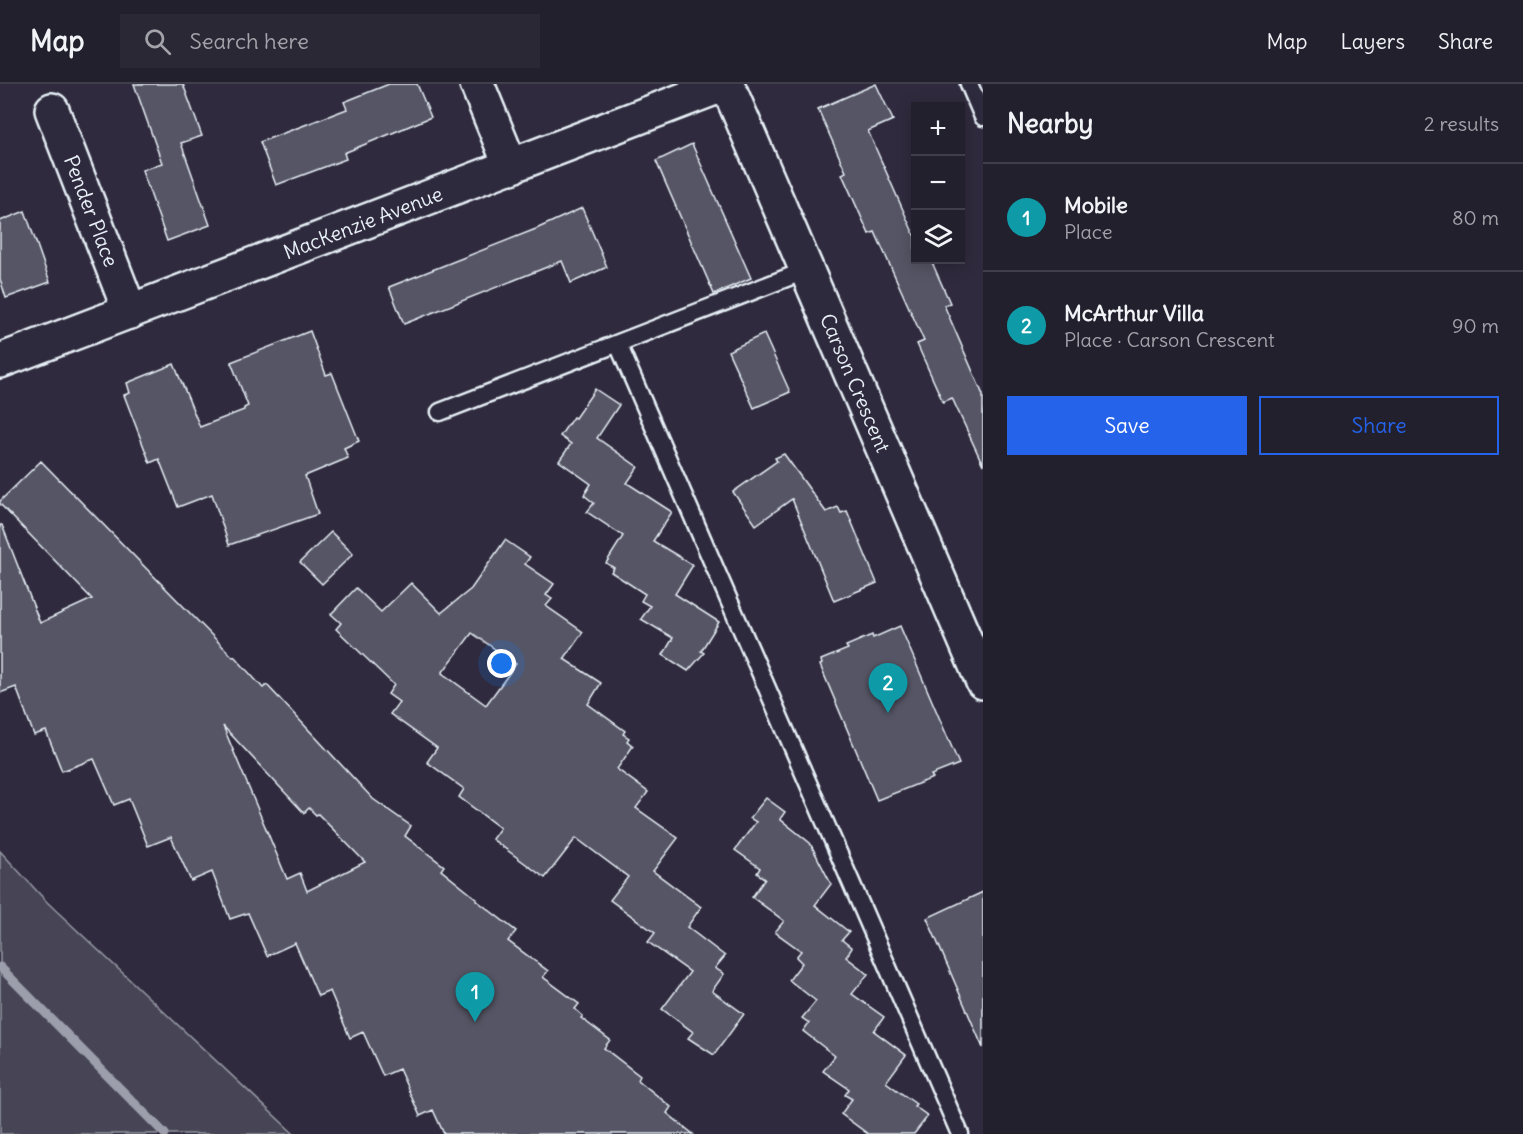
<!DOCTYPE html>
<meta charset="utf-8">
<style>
body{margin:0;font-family:Delius,sans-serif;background:#2b2836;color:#f1f3f6}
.controls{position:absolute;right:18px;top:18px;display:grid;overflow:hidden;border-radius:0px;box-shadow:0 3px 15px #0003}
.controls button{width:54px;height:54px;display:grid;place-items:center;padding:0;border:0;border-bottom:2px solid #403e4a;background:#23202e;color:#f1f3f6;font:30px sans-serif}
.you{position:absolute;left:502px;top:580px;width:21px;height:21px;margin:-15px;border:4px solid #fff;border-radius:50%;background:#1a73e8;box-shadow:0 0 0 9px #1a73e833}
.badge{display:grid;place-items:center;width:39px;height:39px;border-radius:50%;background:#2563eb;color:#fff;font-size:20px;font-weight:700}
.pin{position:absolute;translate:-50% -50px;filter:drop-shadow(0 2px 3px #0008)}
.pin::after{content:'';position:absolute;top:32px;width:21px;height:18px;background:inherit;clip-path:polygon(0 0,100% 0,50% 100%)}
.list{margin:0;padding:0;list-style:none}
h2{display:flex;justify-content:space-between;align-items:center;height:78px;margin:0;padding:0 24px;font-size:26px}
h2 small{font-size:20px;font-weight:400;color:#a3a3aa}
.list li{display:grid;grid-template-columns:39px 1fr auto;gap:18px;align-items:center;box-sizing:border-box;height:108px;padding:0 24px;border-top:2px solid #403e4a}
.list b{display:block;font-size:22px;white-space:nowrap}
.list p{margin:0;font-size:20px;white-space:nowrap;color:#a3a3aa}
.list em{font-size:20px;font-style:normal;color:#a3a3aa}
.actions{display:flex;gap:12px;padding:18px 24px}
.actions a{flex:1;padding:14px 0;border:2px solid #2563eb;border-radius:0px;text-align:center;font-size:21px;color:#2563eb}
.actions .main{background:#2563eb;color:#fff}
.icon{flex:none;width:33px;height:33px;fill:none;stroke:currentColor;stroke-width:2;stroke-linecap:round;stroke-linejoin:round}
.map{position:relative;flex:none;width:983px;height:1050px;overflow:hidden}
header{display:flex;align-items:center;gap:36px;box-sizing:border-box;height:84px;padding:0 30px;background:#23202e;border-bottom:2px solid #403e4a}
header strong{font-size:28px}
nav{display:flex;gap:33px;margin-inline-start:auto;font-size:21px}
.search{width:420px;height:54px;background:#2b2836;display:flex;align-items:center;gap:15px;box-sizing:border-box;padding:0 21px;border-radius:0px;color:#a3a3aa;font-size:22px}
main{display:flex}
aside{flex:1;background:#23202e}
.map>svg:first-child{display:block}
.green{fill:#464455;stroke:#979aa6;stroke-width:1.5}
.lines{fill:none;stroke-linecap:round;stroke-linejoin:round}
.stream{stroke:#9c9fab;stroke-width:9}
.building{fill:#575565;stroke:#e8f1f8;stroke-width:1.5;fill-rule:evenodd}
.lane-casing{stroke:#e8f1f8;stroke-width:21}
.street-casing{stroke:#e8f1f8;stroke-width:38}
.secondary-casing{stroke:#e8f1f8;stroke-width:38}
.lane{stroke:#2f2a3d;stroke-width:16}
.street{stroke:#2f2a3d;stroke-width:33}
.secondary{stroke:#2f2a3d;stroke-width:33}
.labels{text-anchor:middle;stroke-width:4.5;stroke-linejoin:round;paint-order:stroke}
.street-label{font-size:20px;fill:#e8f1f8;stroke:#2f2a3d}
</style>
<header>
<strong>Map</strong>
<div class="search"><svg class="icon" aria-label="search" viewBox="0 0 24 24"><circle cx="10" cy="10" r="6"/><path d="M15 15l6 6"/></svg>Search here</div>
<nav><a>Map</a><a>Layers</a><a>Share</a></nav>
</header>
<main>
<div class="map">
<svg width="983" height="1050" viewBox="0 0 983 1050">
<rect width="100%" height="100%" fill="#2f2a3d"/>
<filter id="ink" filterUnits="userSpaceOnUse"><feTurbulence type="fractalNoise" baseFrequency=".0167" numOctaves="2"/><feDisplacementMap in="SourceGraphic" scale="12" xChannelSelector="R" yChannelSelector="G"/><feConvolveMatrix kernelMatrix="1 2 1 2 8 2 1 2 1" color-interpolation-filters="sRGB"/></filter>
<g filter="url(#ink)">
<!-- green -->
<path class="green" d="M0 767 47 818 294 1050H0Z"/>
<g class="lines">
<!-- stream -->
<path class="stream" d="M0 883 165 1050"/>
</g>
<!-- building -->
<g class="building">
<path d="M134 0H183L202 52 181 59 210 141 167 157 142 86 162 79Z"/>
<path d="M389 0H417L431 33 344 69 346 75 276 101 260 58 347 25 344 18Z"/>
<path d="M876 0 893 36 868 47 915 153V176H931L950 219 944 221 983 311V381L952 314 943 318 917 260 924 257 875 148 869 150 842 90 846 88 818 25Z"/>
<path d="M692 60 751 194 714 210 656 77Z"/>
<path d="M582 124 607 183 571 199 562 177 404 240 389 203 536 145Z"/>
<path d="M25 127 50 198 6 214 0 195V137Z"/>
<path d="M310 247 326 291 332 289 359 357 344 364 348 374 305 392 318 430 229 461 212 410 178 423 159 375 150 379 124 311 130 309 127 299 174 280 200 343 244 326V324L248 322 231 278Z"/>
<path d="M764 250 790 308 754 324 728 267Z"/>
<path d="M595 305 619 321 597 354 638 383 627 399 672 428 653 457 693 481 675 510 719 538 701 567 704 569 688 587 663 571 673 554 641 535 650 522 641 517 645 510 611 488 614 484 606 479 623 452 587 428 594 419 584 411 591 400 559 377 571 360 560 352 573 333 575 334Z"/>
<path d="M784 370 826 428 838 423 841 429 847 427 877 499 834 517 792 415 756 441 733 408 777 377 775 374Z"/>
<path d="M41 377 233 573 234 572 263 604 267 601 373 715 411 742 405 752 444 782 441 786 477 815 476 816 516 847 508 857 548 887 543 893 579 920 575 925 583 932 581 934 610 956 604 964 640 992 638 996 671 1023 667 1029 693 1050H444L433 1026 420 1032 399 985 383 992 363 948 350 954 330 907 318 912 295 859 267 872 248 829 230 835 212 788 191 797 171 753 148 762 129 715 114 721 94 675 62 687 46 647 34 651 16 603 0 609V441H2L40 539 92 515 0 420V417ZM223 642 304 729 309 724 316 731 318 730 365 778 307 807 300 789 287 795Z"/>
<path d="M331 448 353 470 322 500 300 478Z"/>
<path d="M505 456 530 473 525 480 554 500 546 511 552 515 546 522 583 548 564 575 601 599 588 620 625 647 623 650 629 654 627 657 633 662 617 685 648 708 636 724 678 754 653 787 701 823 687 843 725 872 715 884 724 890 712 907 744 930 714 971 688 954 693 948 662 925 690 888 648 858 655 849 610 816 628 793 576 754 545 794 492 755 500 744 459 713 464 705 427 678 437 664 390 630 399 618 388 610 394 601 336 545 341 539 331 530 356 504 381 528 411 499 441 529 471 505ZM472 549 516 580 486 621 442 589Z"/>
<path d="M900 542 959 680 931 691 933 694 877 716 820 581 822 580 821 576 848 565 846 562 872 551 873 554Z"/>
<path d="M766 714 785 728 780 735 810 759 831 800 815 821 849 848 842 856 852 864 846 873 868 890 852 910 884 933 874 947 906 971 886 998 916 1020 914 1022 928 1032 914 1050H868L841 1030 852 1015 845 1011 849 1005 823 987 835 972 803 947 809 939 802 934 816 917 789 896 802 879 796 873 801 867 775 848 784 837 752 813 765 795 757 789 760 784 735 766 756 738 750 734Z"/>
<path d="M983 808V964L927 834Z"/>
</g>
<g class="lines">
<!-- lane casing -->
<g class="lane-casing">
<g id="lane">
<path d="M969 0 983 33"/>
<path d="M618 260 960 1050"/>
<path d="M440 328 807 186"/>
</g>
</g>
<!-- street casing -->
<g class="street-casing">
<g id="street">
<path d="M477 0 511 83"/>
<path d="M727 0 983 598"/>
<path d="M52 26 130 228"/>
</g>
</g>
<!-- secondary casing -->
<g class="secondary-casing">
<path id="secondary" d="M0 277 725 0"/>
</g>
<!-- lane -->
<use href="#lane" class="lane"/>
<!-- street -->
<use href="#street" class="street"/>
<!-- secondary -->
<use href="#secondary" class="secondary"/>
</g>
</g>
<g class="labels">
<!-- street labels -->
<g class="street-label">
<text transform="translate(91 127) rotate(69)" y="7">Pender Place</text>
<text transform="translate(363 139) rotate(-21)" y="7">MacKenzie Avenue</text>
<text transform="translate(855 299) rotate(67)" y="7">Carson Crescent</text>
</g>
</g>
</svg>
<div class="controls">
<button>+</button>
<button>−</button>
<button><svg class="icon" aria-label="layers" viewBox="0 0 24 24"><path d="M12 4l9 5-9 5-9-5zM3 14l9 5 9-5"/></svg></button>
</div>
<div class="you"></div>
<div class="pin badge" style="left:475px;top:938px;background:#0f9aa8">1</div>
<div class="pin badge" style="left:888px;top:629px;background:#0f9aa8">2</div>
</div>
<aside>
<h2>Nearby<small>2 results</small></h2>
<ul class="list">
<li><span class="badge" style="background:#0f9aa8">1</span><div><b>Mobile</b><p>Place</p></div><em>80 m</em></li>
<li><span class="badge" style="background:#0f9aa8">2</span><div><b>McArthur Villa</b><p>Place · Carson Crescent</p></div><em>90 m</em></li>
</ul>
<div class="actions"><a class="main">Save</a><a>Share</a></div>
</aside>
</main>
